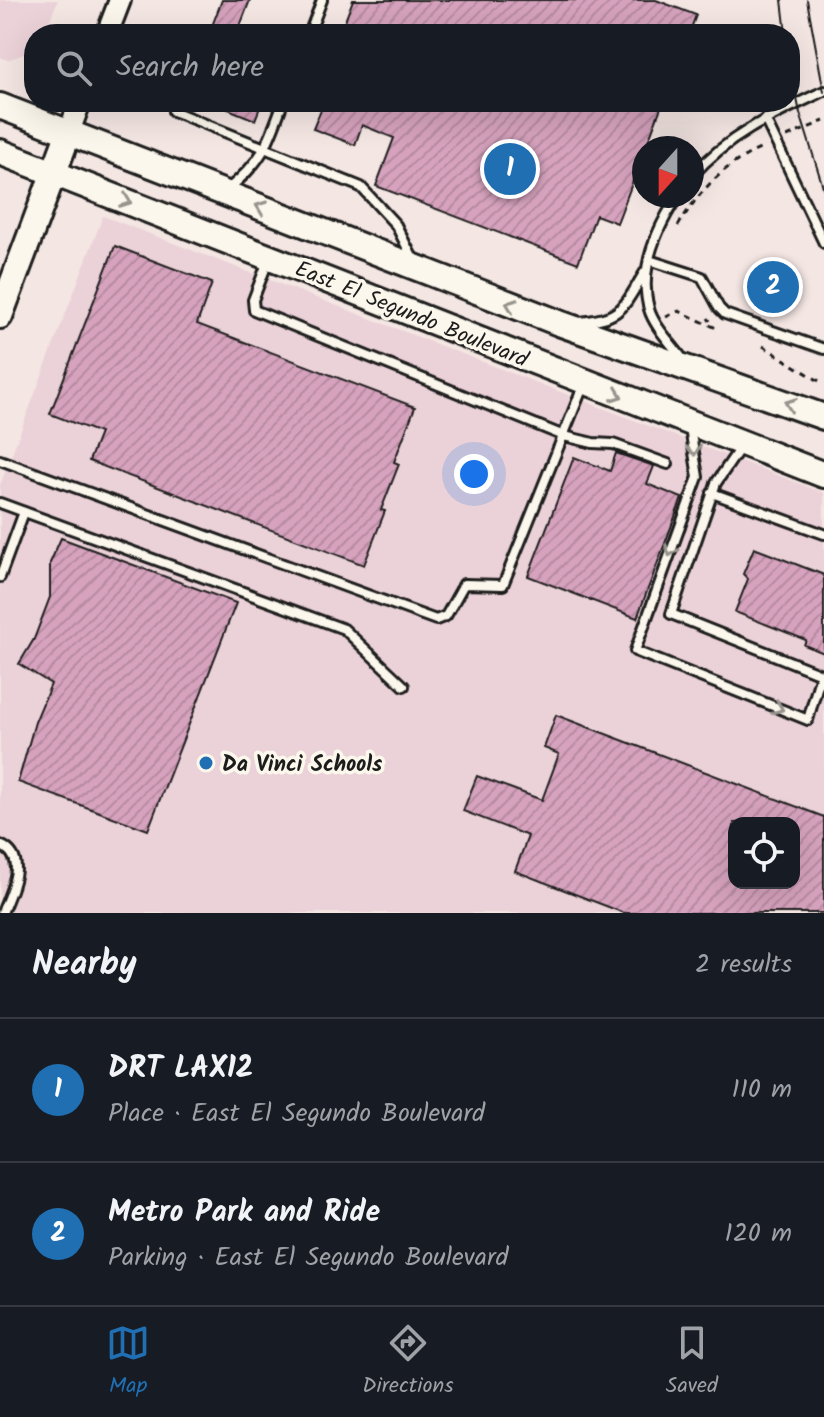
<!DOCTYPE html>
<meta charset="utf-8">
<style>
body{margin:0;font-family:Kalam,sans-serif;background:#242831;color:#f1f3f6}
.controls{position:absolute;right:24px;bottom:24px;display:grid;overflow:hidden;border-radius:16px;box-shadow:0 8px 32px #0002}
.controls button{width:72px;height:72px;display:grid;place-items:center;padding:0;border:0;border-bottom:2px solid #363941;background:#171b24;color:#f1f3f6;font:40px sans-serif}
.compass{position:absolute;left:632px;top:136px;width:72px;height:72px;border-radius:50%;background:#171b24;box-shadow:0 8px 32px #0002;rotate:201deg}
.you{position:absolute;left:474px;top:474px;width:28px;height:28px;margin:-20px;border:6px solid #fff;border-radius:50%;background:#1a73e8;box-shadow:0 0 0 12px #1a73e833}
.badge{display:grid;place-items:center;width:52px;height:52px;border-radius:50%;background:#1f6fb2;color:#fff;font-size:26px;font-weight:700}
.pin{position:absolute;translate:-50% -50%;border:4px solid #fff;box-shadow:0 2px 8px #0006}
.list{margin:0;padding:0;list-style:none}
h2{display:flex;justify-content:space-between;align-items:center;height:104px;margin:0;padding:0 32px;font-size:34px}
h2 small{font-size:26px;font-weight:400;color:#9ea1a6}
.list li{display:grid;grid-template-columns:52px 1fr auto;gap:24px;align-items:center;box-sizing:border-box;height:144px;padding:0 32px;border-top:2px solid #363941}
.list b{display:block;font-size:30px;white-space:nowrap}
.list p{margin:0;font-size:26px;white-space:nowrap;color:#9ea1a6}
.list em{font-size:26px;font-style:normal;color:#9ea1a6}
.icon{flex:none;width:44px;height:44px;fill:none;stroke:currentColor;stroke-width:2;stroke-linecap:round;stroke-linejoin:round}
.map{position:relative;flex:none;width:824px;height:913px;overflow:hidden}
.search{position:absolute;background:#171b24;box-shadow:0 8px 32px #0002;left:24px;right:24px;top:24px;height:88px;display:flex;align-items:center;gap:20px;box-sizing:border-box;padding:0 28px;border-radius:32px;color:#9ea1a6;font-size:30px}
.sheet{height:392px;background:#171b24}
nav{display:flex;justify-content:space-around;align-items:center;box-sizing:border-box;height:112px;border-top:2px solid #363941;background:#171b24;font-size:22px;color:#9ea1a6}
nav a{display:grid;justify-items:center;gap:4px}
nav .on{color:#1f6fb2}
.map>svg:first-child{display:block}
.built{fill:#ebd2d8;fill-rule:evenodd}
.building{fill:url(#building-hatch);stroke:#1c1c1c;stroke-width:2;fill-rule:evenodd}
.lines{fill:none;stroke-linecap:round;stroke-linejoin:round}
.service-casing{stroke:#1c1c1c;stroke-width:14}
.tertiary-casing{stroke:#1c1c1c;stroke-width:26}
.secondary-casing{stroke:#1c1c1c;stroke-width:30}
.path{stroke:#1c1c1c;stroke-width:3;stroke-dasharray:6 6;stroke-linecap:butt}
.service{stroke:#fbf7ec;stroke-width:8}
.tertiary{stroke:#fbf7ec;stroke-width:20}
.secondary{stroke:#fbf7ec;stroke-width:24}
.tram{stroke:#1c1c1c;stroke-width:2}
.oneway{stroke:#97948e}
.poi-dot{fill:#1f6fb2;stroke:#fbf7ec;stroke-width:3}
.labels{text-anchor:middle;stroke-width:7;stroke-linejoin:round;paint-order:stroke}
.street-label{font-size:22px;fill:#1c1c1c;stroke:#fbf7ec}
.poi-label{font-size:22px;font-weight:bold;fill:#1c1c1c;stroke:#fbf7ec;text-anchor:start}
</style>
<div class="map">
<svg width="824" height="913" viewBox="0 0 824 913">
<defs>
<pattern id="building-hatch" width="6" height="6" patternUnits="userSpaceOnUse" patternTransform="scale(2)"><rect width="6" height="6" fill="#d6a2bd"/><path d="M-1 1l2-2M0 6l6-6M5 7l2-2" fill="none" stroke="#b78ba2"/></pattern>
</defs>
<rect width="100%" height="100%" fill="#f4e6e3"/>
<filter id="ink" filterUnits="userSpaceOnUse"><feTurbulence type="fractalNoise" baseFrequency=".0125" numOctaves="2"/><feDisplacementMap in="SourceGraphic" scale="16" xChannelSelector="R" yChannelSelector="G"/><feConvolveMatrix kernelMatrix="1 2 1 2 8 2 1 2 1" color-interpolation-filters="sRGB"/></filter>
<g filter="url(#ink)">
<!-- built -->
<g class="built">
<path d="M0 0H58L44 34H34V50L8 60 0 57Z"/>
<path d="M103 216 824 493V913H0V485ZM734 823H794V883H734Z"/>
</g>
<!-- building -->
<g class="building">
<path d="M222 0H250L237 34H209Z"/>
<path d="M353 0H656L696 15 689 34H340Z"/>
<path d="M211 102H262L255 120Z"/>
<path d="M324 102H663L617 223 596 215 578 263 376 186 394 138 362 125 355 145 313 129Z"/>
<path d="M115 246 212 283 197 324 415 407 394 462 399 464 381 510 385 511 364 565 89 461 100 433 50 414Z"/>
<path d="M616 453 654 466 647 484 682 498 637 618 528 576 574 457 610 471Z"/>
<path d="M61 538 236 603 148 830 18 782 35 722 51 684 19 664 34 639 50 597V563Z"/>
<path d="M754 548 824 575V653L804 645 806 640 735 612 748 579 743 574Z"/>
<path d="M556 715 824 817V913H624L515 871 528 836 463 811 477 776 542 800 559 754 544 748ZM734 823H794V883H734Z"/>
</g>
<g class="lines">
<!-- service casing -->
<g class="service-casing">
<g id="service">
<path d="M309 34 322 0"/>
<path d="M173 111 361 187 396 225 414 261"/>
<path d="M765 119 824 243"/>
<path d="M692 176C728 135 775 114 824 91"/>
<path d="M227 190C263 161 268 144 283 102"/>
<path d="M678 196C657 228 638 270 649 309 654 327 674 346 684 361"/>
<path d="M649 260 702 277 719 308 725 314 824 349"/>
<path d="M268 261 253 300 254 310 564 436 593 443 613 444 668 464"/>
<path d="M578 322C623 319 623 307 645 272"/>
<path d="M690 428 698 477 635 651 808 720 821 674 671 614 716 483 742 445"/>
<path d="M0 460 436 620 446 616 464 584 503 585 584 384"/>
<path d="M712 493 824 534"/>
<path d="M0 503 344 629 404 686"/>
<path d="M0 577 24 512"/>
<path d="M0 845C30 858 10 891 2 913"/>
</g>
</g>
<!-- tertiary casing -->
<g class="tertiary-casing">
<g id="tertiary">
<path d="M107 34 120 0"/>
<path d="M69 132 80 102"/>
</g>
</g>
<!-- secondary casing -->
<g class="secondary-casing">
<g id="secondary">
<path d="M0 106 559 323 824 417"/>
<path d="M0 152 824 475"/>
<path d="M0 316 69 132"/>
</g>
</g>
<!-- path -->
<g class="path">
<path d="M787 137 824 121"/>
<path d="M678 226C699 191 727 161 765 147"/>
<path d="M666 317 679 311 714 327 708 318"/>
<path d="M763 346 824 384"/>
</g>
<!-- service -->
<use href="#service" class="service"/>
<!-- tertiary -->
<use href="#tertiary" class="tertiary"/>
<!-- secondary -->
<use href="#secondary" class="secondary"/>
<!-- tram -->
<g class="tram">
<path d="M782 0 786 34"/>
<path d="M807 0 824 92"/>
<path d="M790 65 800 113 824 190"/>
</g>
</g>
<!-- one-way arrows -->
<defs><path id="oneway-chevron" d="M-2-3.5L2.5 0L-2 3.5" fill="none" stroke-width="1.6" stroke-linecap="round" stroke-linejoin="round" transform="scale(2)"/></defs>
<g class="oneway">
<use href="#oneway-chevron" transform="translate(126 201) rotate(21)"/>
<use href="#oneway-chevron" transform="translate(261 207) rotate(-159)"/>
<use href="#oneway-chevron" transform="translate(511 305) rotate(-159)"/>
<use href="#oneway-chevron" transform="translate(617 395) rotate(21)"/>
<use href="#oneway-chevron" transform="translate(790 404) rotate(-160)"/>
<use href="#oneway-chevron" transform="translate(694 450) rotate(82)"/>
<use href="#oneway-chevron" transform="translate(671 551) rotate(110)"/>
<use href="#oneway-chevron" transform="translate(778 708) rotate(22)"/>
</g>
</g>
<!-- markers -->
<circle class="poi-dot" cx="206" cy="763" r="8"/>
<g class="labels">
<!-- street labels -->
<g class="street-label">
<text transform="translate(412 313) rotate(22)" y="8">East El Segundo Boulevard</text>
</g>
<!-- poi labels -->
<g class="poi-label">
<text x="222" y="771">Da Vinci Schools</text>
</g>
</g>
</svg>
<div class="controls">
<button><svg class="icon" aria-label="locate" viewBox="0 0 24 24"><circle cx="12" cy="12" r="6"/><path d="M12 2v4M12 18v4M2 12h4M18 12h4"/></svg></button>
</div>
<svg class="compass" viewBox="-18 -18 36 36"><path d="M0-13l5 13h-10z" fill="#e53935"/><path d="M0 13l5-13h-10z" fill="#9ea1a6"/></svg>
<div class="you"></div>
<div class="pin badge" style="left:510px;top:169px">1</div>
<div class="pin badge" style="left:773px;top:287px">2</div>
<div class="search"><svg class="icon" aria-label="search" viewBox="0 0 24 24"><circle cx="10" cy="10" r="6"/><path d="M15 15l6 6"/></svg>Search here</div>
</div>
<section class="sheet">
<h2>Nearby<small>2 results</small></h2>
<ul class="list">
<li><span class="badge">1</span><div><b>DRT LAX12</b><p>Place · East El Segundo Boulevard</p></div><em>110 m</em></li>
<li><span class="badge">2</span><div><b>Metro Park and Ride</b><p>Parking · East El Segundo Boulevard</p></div><em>120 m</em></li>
</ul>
</section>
<nav>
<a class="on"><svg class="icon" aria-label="map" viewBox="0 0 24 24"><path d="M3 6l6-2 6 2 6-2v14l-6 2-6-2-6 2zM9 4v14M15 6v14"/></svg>Map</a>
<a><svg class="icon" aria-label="directions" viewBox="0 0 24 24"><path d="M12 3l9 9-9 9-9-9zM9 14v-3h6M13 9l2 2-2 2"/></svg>Directions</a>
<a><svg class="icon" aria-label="saved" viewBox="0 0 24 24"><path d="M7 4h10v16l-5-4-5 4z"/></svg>Saved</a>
</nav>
